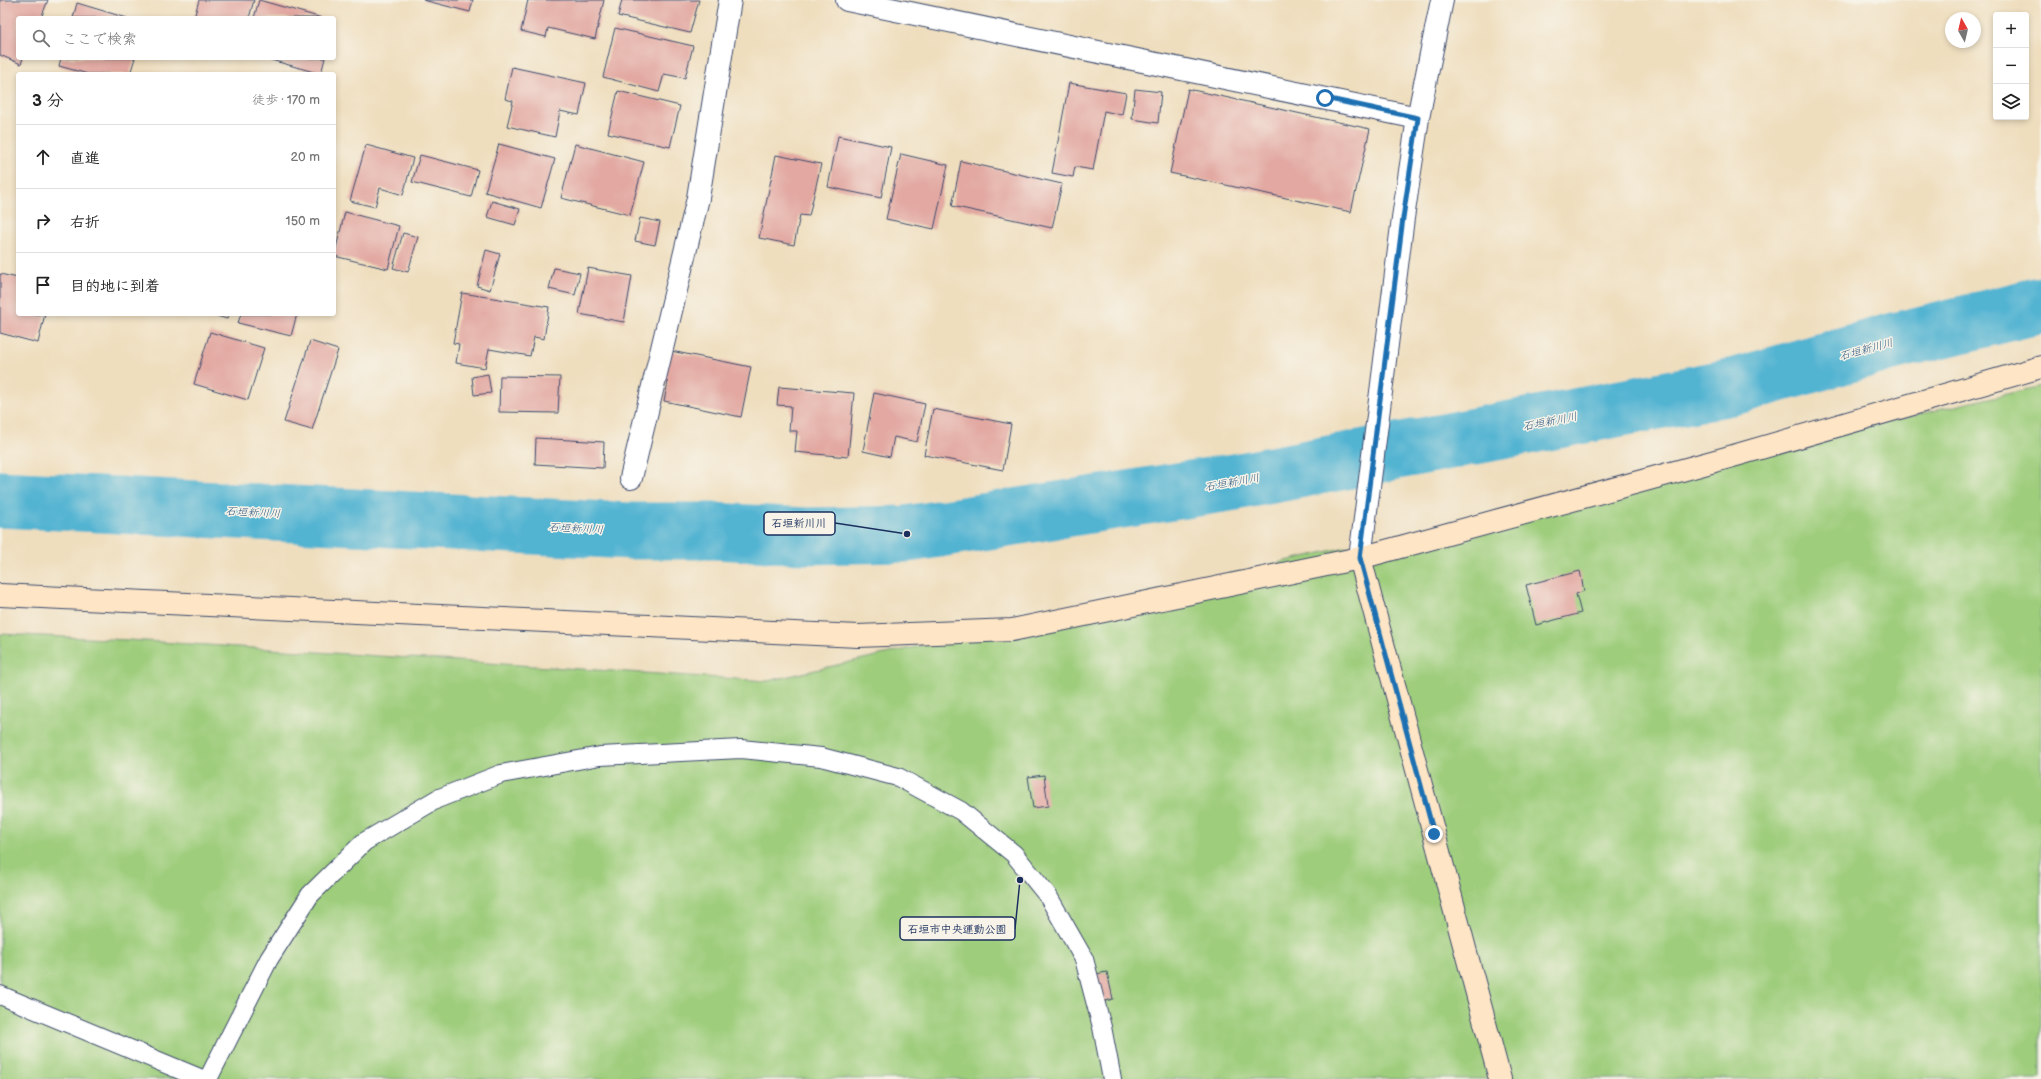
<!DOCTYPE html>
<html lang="ja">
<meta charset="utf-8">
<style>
body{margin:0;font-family:"Balsamiq Sans","Klee One",sans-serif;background:#f6f6f6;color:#222}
.controls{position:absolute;right:12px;top:12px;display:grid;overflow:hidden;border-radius:4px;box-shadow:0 2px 6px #0003}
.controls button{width:36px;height:36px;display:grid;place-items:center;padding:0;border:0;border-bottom:1px solid #e0e0e0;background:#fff;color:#222;font:20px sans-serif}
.compass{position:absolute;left:1945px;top:12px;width:36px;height:36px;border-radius:50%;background:#fff;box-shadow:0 2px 6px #0003;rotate:352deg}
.stop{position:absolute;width:12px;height:12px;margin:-9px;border:3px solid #1f6fb2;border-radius:50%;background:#fff}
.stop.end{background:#1f6fb2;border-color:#fff;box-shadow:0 1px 4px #0008}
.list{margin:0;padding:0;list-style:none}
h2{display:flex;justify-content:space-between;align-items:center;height:52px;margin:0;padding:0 16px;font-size:17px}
h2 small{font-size:13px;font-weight:400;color:#767676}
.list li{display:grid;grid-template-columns:26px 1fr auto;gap:12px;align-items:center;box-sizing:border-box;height:64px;padding:0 16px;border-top:1px solid #e0e0e0}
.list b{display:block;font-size:15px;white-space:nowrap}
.list em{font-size:13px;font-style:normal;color:#767676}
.icon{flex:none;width:22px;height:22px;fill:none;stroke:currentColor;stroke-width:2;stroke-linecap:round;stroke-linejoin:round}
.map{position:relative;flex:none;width:2041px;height:1079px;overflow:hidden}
.search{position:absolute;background:#fff;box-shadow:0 2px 6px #0003;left:16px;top:16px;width:320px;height:44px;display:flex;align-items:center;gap:10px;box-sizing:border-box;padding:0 14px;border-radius:4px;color:#767676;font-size:15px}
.panel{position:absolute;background:#fff;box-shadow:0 2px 6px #0003;left:16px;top:72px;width:320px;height:244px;border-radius:4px}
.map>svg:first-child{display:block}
.green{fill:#9ecd7c;stroke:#5c7e6d}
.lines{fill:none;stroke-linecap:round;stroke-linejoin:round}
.river{stroke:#53b4d2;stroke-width:57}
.building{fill:#e2a8a1}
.lane-casing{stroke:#3b496c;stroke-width:20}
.street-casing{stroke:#3b496c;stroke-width:24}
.secondary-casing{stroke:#3b496c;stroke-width:24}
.lane{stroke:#fff;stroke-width:18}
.street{stroke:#fff;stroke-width:22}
.secondary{stroke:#fde5c5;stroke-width:22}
.route{stroke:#1f6fb2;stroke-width:5}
.labels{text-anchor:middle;stroke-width:3;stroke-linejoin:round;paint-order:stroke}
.water-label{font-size:11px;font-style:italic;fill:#2c5781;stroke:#f7f3e8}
.leader{fill:none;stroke:#1b2f5e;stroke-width:1.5}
.callout-dot{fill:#1b2f5e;stroke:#f7f3e8;stroke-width:1.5}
.callout{fill:#f7f3e8;stroke:#1b2f5e;stroke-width:1.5}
.callout-label{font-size:11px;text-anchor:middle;font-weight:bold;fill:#1b2f5e}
</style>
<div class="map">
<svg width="2041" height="1079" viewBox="0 0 2041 1079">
<rect width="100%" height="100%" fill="#f7f3e8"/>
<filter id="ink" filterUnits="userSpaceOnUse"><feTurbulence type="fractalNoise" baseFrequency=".025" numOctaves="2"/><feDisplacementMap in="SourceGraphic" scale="8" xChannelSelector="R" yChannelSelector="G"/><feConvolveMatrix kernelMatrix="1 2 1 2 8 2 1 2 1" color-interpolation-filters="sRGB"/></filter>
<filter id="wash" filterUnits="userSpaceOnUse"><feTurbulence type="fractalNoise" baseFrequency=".012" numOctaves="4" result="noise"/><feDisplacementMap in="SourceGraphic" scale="16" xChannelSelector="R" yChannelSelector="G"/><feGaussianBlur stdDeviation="0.9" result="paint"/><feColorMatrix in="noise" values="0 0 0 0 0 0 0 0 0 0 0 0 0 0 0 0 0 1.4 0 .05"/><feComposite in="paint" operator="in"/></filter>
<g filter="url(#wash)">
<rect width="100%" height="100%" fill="#efdebe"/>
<!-- green -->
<path class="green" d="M2041 386V1079H0V634L129 640 768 681Z"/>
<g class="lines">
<!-- river -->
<path class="river" d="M0 499 630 531H713L806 536 907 534 1235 482 1736 386 1891 342 2041 305"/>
</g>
<g id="blocks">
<!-- building -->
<g class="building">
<path d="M0 0H48L41 18H18V58H23L21 64 0 55Z"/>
<path d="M199 0H254L249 18H194Z"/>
<path d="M259 0 322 18H254Z"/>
<path d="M423 0H473L470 12Z"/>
<path d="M528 0H604L595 39 548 28 546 37 521 31Z"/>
<path d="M622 0H699L690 33 618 16Z"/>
<path d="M77 3 127 18H73Z"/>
<path d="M615 28 693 46 685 78 664 74 659 92 603 77Z"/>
<path d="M61 58H135L130 74H88L59 66Z"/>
<path d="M264 58H325L321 74Z"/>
<path d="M512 67 586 83 579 115 560 111 555 137 507 126 513 101 505 99Z"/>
<path d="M1069 83 1126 93 1122 115 1104 111 1093 170 1075 167 1073 177 1052 173Z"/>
<path d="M1135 89 1161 92 1158 123 1132 119Z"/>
<path d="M1188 89 1370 129 1351 212 1170 173Z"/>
<path d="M618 91 680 106 670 147 608 133Z"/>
<path d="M838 136 891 147 881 198 828 187Z"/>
<path d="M499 144 555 159 541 208 485 192Z"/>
<path d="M575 144 644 162 630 215 561 198Z"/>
<path d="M366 145 413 158 403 195 380 188 375 207 350 201Z"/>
<path d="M901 154 948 165 934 229 886 219Z"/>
<path d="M420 155 478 170 471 197 412 182Z"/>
<path d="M776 155 821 164 809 216 800 215 794 245 759 238Z"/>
<path d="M961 161 1062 184 1052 228 952 206Z"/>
<path d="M492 201 520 209 515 225 487 217Z"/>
<path d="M345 212 399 226 388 269 334 256Z"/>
<path d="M640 218 660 222 655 245 635 241Z"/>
<path d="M403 233 418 237 408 272 393 268Z"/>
<path d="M486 250 500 254 490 290 477 286Z"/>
<path d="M554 268 580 273 575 295 549 289Z"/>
<path d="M588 268 632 276 624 322 579 314Z"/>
<path d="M0 274 18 278V314H45L38 343 0 333Z"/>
<path d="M462 293 549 307 544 339 534 337 530 356 489 349 485 368 456 363 459 344 453 343Z"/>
<path d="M210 314H229L227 319Z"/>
<path d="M241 314H297L291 336 238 323Z"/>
<path d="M210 332 264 348 248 400 194 384Z"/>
<path d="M310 341 338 350 312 430 284 422Z"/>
<path d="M666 350 751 367 741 417 664 401 668 382 659 380Z"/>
<path d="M488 374 491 393 474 395 472 377Z"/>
<path d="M500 376 560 377 558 413 499 412Z"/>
<path d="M779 387 854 393 848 457 795 452 797 431H789L791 406 777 405Z"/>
<path d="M874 393 925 404 917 442 894 437 890 457 863 451Z"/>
<path d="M933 409 1011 424 1003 470 924 455Z"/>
<path d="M536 438 604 442 603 468 535 464Z"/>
<path d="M1580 571 1584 591 1576 594 1581 613 1536 625 1526 585Z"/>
<path d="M1044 775 1048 806 1033 808 1028 777Z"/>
<path d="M1107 972 1113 999 1102 1002 1096 974Z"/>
</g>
</g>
</g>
<g filter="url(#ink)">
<use href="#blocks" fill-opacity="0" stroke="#3b496c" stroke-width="1"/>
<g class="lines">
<!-- lane casing -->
<g class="lane-casing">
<g id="lane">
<path d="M0 995 202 1079"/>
<path d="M208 1079 269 959 310 895 364 842 437 799 501 774 600 756 741 749 821 757 898 777 961 811 1014 854 1048 896 1084 959 1102 1027 1112 1079"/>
</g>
</g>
<!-- street casing -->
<g class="street-casing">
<g id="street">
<path d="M847 0 1418 118"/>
<path d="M631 478 698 198 730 0"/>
<path d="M1360 558 1403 218 1418 118 1442 0"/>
</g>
</g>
<!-- secondary casing -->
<g class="secondary-casing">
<g id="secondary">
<path d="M1360 558 1500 1079"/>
<path d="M0 595 858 636 1012 630 1360 558 1726 458 2041 367"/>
</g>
</g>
<!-- lane -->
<use href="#lane" class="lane"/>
<!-- street -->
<use href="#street" class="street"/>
<!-- secondary -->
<use href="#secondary" class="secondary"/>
</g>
</g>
<g class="lines" filter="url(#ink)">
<!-- route -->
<path class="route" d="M1325 98 1418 118 1403 218 1360 558 1434 834"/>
</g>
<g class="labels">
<!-- water labels -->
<g class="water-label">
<text transform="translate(1866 349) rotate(-15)" y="4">石垣新川川</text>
<text transform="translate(1550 421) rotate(-11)" y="4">石垣新川川</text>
<text transform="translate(1232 482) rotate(-10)" y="4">石垣新川川</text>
<text transform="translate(253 512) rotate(3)" y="4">石垣新川川</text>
<text transform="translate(576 528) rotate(3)" y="4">石垣新川川</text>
</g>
</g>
<!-- callouts -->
<path class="leader" d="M907 534L835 523M1020 880L1015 929"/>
<g class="callout-dot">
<circle cx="907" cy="534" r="4"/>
<circle cx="1020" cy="880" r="4"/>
</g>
<g class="callout">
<rect x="764" y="512" width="71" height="23" rx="4"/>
<rect x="900" y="917" width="115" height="23" rx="4"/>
</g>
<g class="callout-label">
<text x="799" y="527">石垣新川川</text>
<text x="957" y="933">石垣市中央運動公園</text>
</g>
</svg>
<div class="controls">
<button>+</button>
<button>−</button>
<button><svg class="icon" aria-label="layers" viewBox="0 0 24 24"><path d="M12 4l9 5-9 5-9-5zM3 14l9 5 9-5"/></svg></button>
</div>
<svg class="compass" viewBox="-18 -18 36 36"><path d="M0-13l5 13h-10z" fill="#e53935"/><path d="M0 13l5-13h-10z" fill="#767676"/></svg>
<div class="stop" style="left:1325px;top:98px"></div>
<div class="stop end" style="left:1434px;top:834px"></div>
<div class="search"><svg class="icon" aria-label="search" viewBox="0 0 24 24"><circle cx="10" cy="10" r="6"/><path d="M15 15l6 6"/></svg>ここで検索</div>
<section class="panel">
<h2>3 分<small>徒歩 · 170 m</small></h2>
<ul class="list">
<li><svg class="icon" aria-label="ahead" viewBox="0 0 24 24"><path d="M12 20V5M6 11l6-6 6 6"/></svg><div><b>直進</b></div><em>20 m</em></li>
<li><svg class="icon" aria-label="right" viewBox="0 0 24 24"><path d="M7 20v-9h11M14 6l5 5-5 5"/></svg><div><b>右折</b></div><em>150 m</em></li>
<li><svg class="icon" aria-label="arrive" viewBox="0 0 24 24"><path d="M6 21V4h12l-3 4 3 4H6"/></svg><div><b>目的地に到着</b></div></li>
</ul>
</section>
</div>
